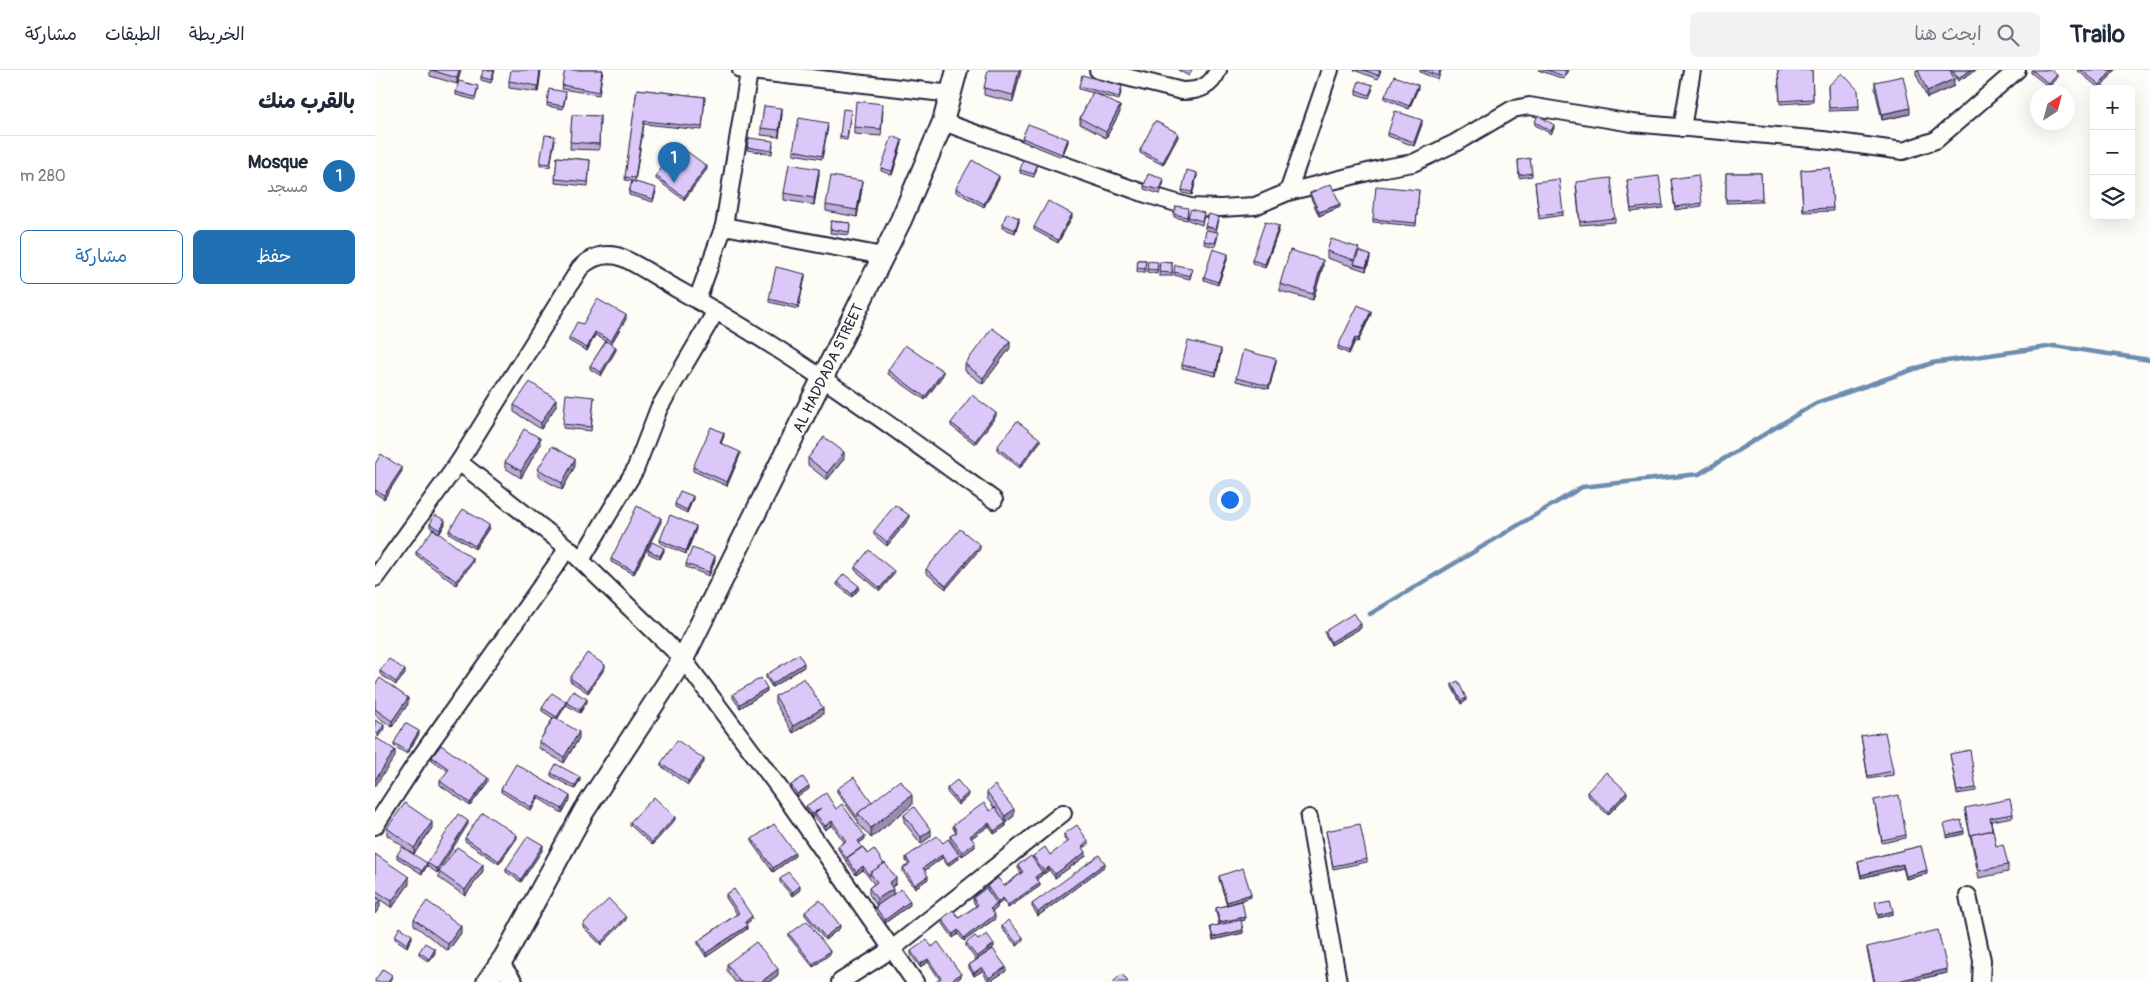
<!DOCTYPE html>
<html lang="ar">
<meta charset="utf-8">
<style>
body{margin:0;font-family:Pangolin,"Playpen Sans Arabic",sans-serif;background:#f2f2f3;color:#1f2937;direction:rtl}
.controls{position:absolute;right:15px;top:15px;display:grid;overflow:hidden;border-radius:8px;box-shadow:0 5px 20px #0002}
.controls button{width:45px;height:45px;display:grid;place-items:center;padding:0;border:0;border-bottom:1px solid #e0e1e3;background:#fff;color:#1f2937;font:25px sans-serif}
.compass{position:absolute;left:1655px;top:15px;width:45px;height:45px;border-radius:50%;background:#fff;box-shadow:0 5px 20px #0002;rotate:36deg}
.you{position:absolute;left:854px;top:429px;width:18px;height:18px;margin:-12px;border:4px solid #fff;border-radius:50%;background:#1a73e8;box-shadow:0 0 0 8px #1a73e833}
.badge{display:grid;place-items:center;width:32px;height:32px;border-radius:50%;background:#1f6fb2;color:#fff;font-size:16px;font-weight:700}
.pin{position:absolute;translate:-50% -41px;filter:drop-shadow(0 1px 2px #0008)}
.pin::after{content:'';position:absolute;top:26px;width:18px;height:15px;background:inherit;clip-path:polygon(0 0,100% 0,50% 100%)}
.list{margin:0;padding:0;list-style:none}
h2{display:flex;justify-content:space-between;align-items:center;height:65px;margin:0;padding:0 20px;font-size:21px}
h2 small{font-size:16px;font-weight:400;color:#747a83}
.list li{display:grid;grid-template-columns:32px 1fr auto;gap:15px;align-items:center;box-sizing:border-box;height:80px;padding:0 20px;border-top:1px solid #e0e1e3}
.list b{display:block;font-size:19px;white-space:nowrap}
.list p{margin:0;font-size:16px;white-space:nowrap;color:#747a83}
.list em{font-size:16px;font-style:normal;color:#747a83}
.actions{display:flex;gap:10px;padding:15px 20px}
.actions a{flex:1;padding:11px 0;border:1px solid #1f6fb2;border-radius:8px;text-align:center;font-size:18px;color:#1f6fb2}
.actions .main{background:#1f6fb2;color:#fff}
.icon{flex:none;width:28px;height:28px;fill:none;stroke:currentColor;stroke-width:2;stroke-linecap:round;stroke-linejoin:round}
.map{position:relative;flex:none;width:1775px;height:912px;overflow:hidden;direction:ltr}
header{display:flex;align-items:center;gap:30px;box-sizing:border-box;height:70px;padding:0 25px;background:#fff;border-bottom:1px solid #e0e1e3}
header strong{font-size:24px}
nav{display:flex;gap:28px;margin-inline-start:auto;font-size:18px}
.search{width:350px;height:45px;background:#f2f2f3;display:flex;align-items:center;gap:12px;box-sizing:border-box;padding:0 18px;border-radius:8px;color:#747a83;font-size:19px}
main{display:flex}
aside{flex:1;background:#fff}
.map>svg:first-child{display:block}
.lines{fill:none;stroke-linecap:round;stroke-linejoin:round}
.stream{stroke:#6d8db0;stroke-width:4.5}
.minor-casing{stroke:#22223b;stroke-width:20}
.tertiary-casing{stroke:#22223b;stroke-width:24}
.minor{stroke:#fdfcf7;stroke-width:16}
.tertiary{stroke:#fdfcf7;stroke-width:20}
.wall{fill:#bcacd6;stroke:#22223b}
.shaded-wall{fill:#998cae;stroke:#22223b}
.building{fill:#dbc8f9;stroke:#22223b}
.labels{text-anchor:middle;stroke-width:4.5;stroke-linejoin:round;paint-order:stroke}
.street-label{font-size:15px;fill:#22223b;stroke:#fdfcf7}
</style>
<header>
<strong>Trailo</strong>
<div class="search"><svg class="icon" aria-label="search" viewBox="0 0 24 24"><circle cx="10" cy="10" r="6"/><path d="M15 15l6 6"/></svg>ابحث هنا</div>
<nav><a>الخريطة</a><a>الطبقات</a><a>مشاركة</a></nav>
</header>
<main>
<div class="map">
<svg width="1775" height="912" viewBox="0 0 1775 912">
<rect width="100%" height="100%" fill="#fdfcf7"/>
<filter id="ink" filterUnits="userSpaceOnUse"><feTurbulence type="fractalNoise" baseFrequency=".02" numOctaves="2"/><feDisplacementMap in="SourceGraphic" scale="10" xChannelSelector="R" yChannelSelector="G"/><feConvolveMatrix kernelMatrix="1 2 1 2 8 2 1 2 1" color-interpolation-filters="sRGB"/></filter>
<g filter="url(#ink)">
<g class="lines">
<!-- stream -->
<path class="stream" d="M995 544 1207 417 1324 404 1441 333 1557 293 1679 276 1775 290"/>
<!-- minor casing -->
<g class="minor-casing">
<g id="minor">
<path d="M366 0 577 24"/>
<path d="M723 0 807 21C824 21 836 17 843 0"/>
<path d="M568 52 771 124 815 137 845 138 880 136 913 122 1009 98 1038 93 1080 73 1138 39 1154 36 1257 53 1448 70 1528 81 1561 70 1642 0"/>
<path d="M1307 58 1317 0"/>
<path d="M913 122 955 0"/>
<path d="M349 156 508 186"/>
<path d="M322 230 349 156 374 2"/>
<path d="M84 392 193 478 308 589 405 719 540 912"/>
<path d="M206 490 260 400 284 338 341 241"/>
<path d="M0 508 84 392 205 198C215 188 227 183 242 186 253 188 290 212 302 219 414 280 516 356 619 430"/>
<path d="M934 748 963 912"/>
<path d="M0 756 43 690 193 478"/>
<path d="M1593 826 1607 890 1606 912"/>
<path d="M125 893 139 912"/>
<path d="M465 912 517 879 688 743"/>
</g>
</g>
<!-- tertiary casing -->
<g class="tertiary-casing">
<path id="tertiary" d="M112 912 130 886 209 741 308 589 526 150 568 52 582 0"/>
</g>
<!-- minor -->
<use href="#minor" class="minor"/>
<!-- tertiary -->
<use href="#tertiary" class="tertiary"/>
</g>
<!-- wall -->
<g class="wall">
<path d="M55 0H86L82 14 55 6Z"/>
<path d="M109 0H120L116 13 106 10V7Z"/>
<path d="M166 0 163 22 134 18V11Z"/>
<path d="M190 0H228L224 25 187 19Z"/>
<path d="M646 0 638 32 609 25V18Z"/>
<path d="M803 0H817L814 6Z"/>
<path d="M979 0H1006L1003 9Z"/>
<path d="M1045 0H1066V1L1063 10 1045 2Z"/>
<path d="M1163 0H1193L1189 9Z"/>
<path d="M1403 0H1437L1438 32 1405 34Z"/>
<path d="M1541 0H1575L1579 16 1552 28 1541 4Z"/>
<path d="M1576 0H1601L1583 11Z"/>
<path d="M1656 0 1682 8 1674 17 1656 3Z"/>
<path d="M1702 0H1740L1725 19Z"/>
<path d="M1500 12 1535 44 1507 50 1500 19Z"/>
<path d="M704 16 747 19 744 30 722 24 745 42 731 68 705 54V48L718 23 704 19Z"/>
<path d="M1453 16 1484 36V40L1454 41Z"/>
<path d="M1043 18 1034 39 1010 29V26Z"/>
<path d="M103 19 100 30 81 25V22Z"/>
<path d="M262 19 330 27 327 60 269 54 260 112 281 122 278 132 254 125V122L257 111 250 110Z"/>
<path d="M998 19 994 28 981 24V20Z"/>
<path d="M191 25 188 39 172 36V33Z"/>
<path d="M508 40 506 66 479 64V57Z"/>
<path d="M476 43 472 70 465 69V66Z"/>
<path d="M407 44 404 67 386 65V58Z"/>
<path d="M197 45 225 46 224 80 195 79Z"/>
<path d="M1160 52 1179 58 1176 64 1160 55Z"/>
<path d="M1047 54 1039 76 1013 66V63Z"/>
<path d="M453 57 447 89 418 84V80Z"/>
<path d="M803 67 788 95 765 83V80Z"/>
<path d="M647 68 693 72 687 87 647 71Z"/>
<path d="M180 70 175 97 165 96V93Z"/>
<path d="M527 73 517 105 506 101V98Z"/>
<path d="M398 75 397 84 372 80V77Z"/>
<path d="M182 87 215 90 213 116 180 113Z"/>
<path d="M1143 90 1157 103V106L1144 108Z"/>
<path d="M662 98 659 107 645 103V100Z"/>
<path d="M1455 98 1458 141 1428 142 1426 100Z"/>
<path d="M332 99 309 130 281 109V106Z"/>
<path d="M1351 103H1386L1387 132 1351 133Z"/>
<path d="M444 105 439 135 409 130V123Z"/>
<path d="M822 106 817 125 807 123V120Z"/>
<path d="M624 109 609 137 581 122V118Z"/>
<path d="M1296 109 1327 133V136L1300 140Z"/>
<path d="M1252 110 1288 135V138L1256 142Z"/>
<path d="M789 112 785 124 769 119V116Z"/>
<path d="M1160 112 1188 142V145L1164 149Z"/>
<path d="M1201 116 1240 148V152L1205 155Z"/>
<path d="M487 118 482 147 451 141V135Z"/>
<path d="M1044 120 1041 156 998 152V149Z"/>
<path d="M935 123 965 137 944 146 935 126Z"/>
<path d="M813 141 812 150 799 147V144Z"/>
<path d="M829 146 827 155 813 150V147Z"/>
<path d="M697 147 683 173 659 160V157Z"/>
<path d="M844 150 841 162 843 166 840 177 829 174 831 160 830 159V156Z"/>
<path d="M456 151 475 153 474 165 455 163Z"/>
<path d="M644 152 640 163 627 158V154Z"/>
<path d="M904 159 890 198 877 193V190Z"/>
<path d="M952 181H984L995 188 991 201 952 188Z"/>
<path d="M853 187 843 215 829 210V207Z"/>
<path d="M763 190H771L770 202H762Z"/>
<path d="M785 192 797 193V206H784Z"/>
<path d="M783 195 782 204 772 202V199Z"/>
<path d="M948 196 938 230 905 221V214Z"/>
<path d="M817 201 815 209 799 205V202Z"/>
<path d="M430 207 423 239 394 232V229Z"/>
<path d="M996 244 983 272 980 271 974 284 963 279V276Z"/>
<path d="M251 249 236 274 241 280 226 306 215 299V296L231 271 220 265 212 281 194 271V268L208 254Z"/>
<path d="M635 278 608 314 590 301V294Z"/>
<path d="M846 282 841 306 807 298V295Z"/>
<path d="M901 292 894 319 861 311V308Z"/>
<path d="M513 300 568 305 550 330 513 304Z"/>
<path d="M219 327 216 361 188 358V354Z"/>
<path d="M139 335 181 336 166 359 139 342Z"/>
<path d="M621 346 600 374 576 356V353Z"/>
<path d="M349 366 346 373 365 385 352 416 318 401V397Z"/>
<path d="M665 372 645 398 622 380V377Z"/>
<path d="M165 375 146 408 130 398V392Z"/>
<path d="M433 388 469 389 452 410 433 395Z"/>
<path d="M0 394 27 401 9 429 0 423Z"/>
<path d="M200 396 187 420 163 406V399Z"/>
<path d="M318 429 312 443 300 437V434Z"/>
<path d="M534 449 512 476 499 465V461Z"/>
<path d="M286 452 259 504 236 492V489Z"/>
<path d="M55 454H70L65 463 55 457Z"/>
<path d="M114 458 100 479 74 463V460Z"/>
<path d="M321 459 311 484 285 473V470Z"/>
<path d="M605 479 571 519 551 503V499Z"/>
<path d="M273 480 289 481 285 489 273 483Z"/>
<path d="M41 482 98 492 81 515 41 485Z"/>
<path d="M340 490 334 506 311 497V494Z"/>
<path d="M480 497 519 504 505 521 480 500Z"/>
<path d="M462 512 484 519 477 527 462 515Z"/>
<path d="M986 558 956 575 950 564V561Z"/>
<path d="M429 597 397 617 391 608V605Z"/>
<path d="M230 598 213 623 195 611V608Z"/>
<path d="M5 601 30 604 21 615 5 604Z"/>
<path d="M1077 614 1091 631 1086 634 1077 617Z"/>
<path d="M0 615 33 634 17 657 0 645Z"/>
<path d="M392 621 365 638 358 628V624Z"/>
<path d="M400 626 448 644 418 663 400 633Z"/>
<path d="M191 632H212L205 643 191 635 182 649 204 668 189 693 164 678V672L178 648 167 641V638Z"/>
<path d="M44 664 32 684 19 676V673Z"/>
<path d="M1486 666 1518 701V705L1493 709Z"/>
<path d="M1575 684 1601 718V721L1582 724Z"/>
<path d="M57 687 113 712 95 736 65 715V711L73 701 57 690Z"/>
<path d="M329 692 313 715 286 696V693Z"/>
<path d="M176 703 205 711 200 719 176 706Z"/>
<path d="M416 715 434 719 422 727 416 719Z"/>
<path d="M572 718 593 726 583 735 572 722Z"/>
<path d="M126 719 195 730 187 743 163 728 156 741 126 722Z"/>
<path d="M462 719 497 732 537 735 496 768 483 753V749L482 750 462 722Z"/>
<path d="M612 722 639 746 631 752V756L619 764 614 756 596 768 600 777 587 786 575 770V766L581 763 578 758V755L615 741 619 738 612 728Z"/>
<path d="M1212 722 1252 725 1233 745 1212 725Z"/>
<path d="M1499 730 1531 765V768L1507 773Z"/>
<path d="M431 736 461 739 490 769 484 773 487 778 521 814 517 817 518 824 535 835 510 853 500 841V837L502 836 494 824V818L499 814 488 800 481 805 472 792V790L471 791 463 779V776L469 772 457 755 450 760 440 747V745L437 748 431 739Z"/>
<path d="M1590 738 1638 744V747L1616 751 1621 776 1633 795V802L1604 808 1590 741Z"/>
<path d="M529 745 556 766 546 774 529 752Z"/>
<path d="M300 750 277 775 255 755V752Z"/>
<path d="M93 754 62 803 52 796 47 804 22 788V785L52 793Z"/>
<path d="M12 758H57L39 784 12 765Z"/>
<path d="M951 761 992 789V792L958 799Z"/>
<path d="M689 764 713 775 708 778 711 786 680 808 674 800 669 804 667 802V805L662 809 665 816 633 838 628 831 622 834V838L617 841 620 849 589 871 583 864 578 868 567 852V849L584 848 601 836 598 831V828L612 819V816H629L646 803 643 798V795L658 789V786L675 785 693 773 689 768Z"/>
<path d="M90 768H142L124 794 90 771Z"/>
<path d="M377 769 420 786 398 802 377 773Z"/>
<path d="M568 773 584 788 573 796 567 788 549 801 553 809 540 818 528 802V798L534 795 531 791V787Z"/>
<path d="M1546 776 1552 804 1531 809 1528 798 1486 808 1483 794V791Z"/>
<path d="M168 779 146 812 131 802V799Z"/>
<path d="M0 784 34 814 17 838 0 826Z"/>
<path d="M730 796 663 846 657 837V834Z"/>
<path d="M108 801 90 826 64 808V802Z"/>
<path d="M844 806 876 827 853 835 870 850 866 851 868 863 838 870 835 857 844 855 841 841V838L852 835 844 809Z"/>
<path d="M405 809 425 820 417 826 405 812Z"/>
<path d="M351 824 377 849 371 854 372 859 331 887 323 874V871L362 844 351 828Z"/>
<path d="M430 842 465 858 450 870 430 845Z"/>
<path d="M39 849 86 863 73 881 39 855Z"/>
<path d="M251 850 226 875 208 857V854Z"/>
<path d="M627 856 648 871 642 876 627 859Z"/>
<path d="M414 864 455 884 438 897 414 867Z"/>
<path d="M20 866 37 868 32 877 20 869Z"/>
<path d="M603 870 619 877 606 887 631 901 614 912 607 901 599 906 594 898V895L601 890 591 876V873Z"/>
<path d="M557 877 586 907 580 911 565 910 553 892 545 897 536 885V881Z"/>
<path d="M1492 877 1572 903 1532 912H1499L1492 880Z"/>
<path d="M44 882 60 883 54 892 44 885Z"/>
<path d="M352 894 403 905 394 912H360L352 901Z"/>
</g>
<!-- shaded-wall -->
<g class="shaded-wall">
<path d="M84 0H86L82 14V8Z"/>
<path d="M165 0H166L163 22V16Z"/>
<path d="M644 0H646L638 32V25Z"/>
<path d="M1596 0H1601L1583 11V8Z"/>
<path d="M1737 0H1740L1725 19V15Z"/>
<path d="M1682 5V8L1674 17V14Z"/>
<path d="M1579 9V16L1552 28V21Z"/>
<path d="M1043 15V18L1034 39V36Z"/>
<path d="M745 36V42L731 68V62Z"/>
<path d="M407 38V44L404 67V60Z"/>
<path d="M1535 38V44L1507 50V44Z"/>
<path d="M1047 50V54L1039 76V72Z"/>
<path d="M1179 55V58L1176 64V61Z"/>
<path d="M803 63V67L788 95V92Z"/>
<path d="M693 69V72L687 87V84Z"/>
<path d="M527 70V73L517 105V101Z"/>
<path d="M332 96V99L309 130V127Z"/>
<path d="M444 99V105L439 135V128Z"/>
<path d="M822 103V106L817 125V122Z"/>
<path d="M624 106V109L609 137V134Z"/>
<path d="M487 111V118L482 147V140Z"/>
<path d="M965 134V137L944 146V142Z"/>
<path d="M697 144V147L683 173V170Z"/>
<path d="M644 148V152L640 163V160Z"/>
<path d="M904 156V159L890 198V194Z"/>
<path d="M853 184V187L843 215V212Z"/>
<path d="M995 185V188L991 201V197Z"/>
<path d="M948 190V196L938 230V224Z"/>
<path d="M430 204V207L423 239V236Z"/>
<path d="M996 241V244L983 272V269Z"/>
<path d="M251 245V249L236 274V271Z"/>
<path d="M220 262V265L212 281V278Z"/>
<path d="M980 268V271L974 284V281Z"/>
<path d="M635 271V278L608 314V308Z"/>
<path d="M241 277V280L226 306V302Z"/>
<path d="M846 279V282L841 306V302Z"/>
<path d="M901 289V292L894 319V316Z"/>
<path d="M568 301V305L550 330V327Z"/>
<path d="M181 329V336L166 359V353Z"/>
<path d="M621 343V346L600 374V371Z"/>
<path d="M349 363V366L345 376V373Z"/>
<path d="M165 368V375L146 408V401Z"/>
<path d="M665 369V372L645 398V395Z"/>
<path d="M365 382V385L352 416V412Z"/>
<path d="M469 382V389L452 410V403Z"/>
<path d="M200 389V396L187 420V413Z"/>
<path d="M27 398V401L9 429V425Z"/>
<path d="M318 426V429L312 443V440Z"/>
<path d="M534 445V449L512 476V472Z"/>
<path d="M286 448V452L259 504V501Z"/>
<path d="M70 450V454L65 463V460Z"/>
<path d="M114 455V458L100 479V476Z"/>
<path d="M321 456V459L311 484V481Z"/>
<path d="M605 475V479L571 519V516Z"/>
<path d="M289 478V481L285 489V486Z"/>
<path d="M340 486V490L334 506V502Z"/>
<path d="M98 489V492L81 515V511Z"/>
<path d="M519 501V504L505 521V518Z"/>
<path d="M484 516V519L477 527V524Z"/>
<path d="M986 554V558L956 575V572Z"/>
<path d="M429 593V597L397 617V614Z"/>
<path d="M230 595V598L213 623V620Z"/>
<path d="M30 600V604L21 615V612Z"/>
<path d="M392 618V621L365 638V634Z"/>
<path d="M33 628V634L17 657V651Z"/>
<path d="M1091 628V631L1086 634V631Z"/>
<path d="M212 629V632L205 643V640Z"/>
<path d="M191 632V635L182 650V647Z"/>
<path d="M448 638V644L418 663V656Z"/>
<path d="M9 655V659L3 667V664Z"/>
<path d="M44 661V664L32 684V681Z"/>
<path d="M204 662V668L189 693V687Z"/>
<path d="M20 680V687L0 716V710Z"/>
<path d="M329 689V692L313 715V711Z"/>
<path d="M205 707V711L200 719V716Z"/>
<path d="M113 708V712L95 736V733Z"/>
<path d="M434 716V719L422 727V724Z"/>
<path d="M1252 722V725L1233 745V742Z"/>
<path d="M593 723V726L583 735V732Z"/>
<path d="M163 725V728L156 741V737Z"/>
<path d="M537 725V735L496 768V758Z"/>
<path d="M195 726V730L187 743V739Z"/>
<path d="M446 738 440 743V745L437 748V744Z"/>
<path d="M639 739V746L630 753V746Z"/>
<path d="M300 747V750L277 775V772Z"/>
<path d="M93 751V754L62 803V799Z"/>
<path d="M457 751V755L450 760V756Z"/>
<path d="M57 752V758L39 784V778Z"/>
<path d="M614 753V756L595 769V766Z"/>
<path d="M631 753V756L619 764V761Z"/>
<path d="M556 760V766L546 774V767Z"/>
<path d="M1589 761V764L1572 768V765Z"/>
<path d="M142 765V768L124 794V791Z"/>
<path d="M490 766V769L483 774V771Z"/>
<path d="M713 771V775L707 779V776Z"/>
<path d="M600 773V777L587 786V782Z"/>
<path d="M168 775V779L146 812V809Z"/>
<path d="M711 782V786L680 808V804Z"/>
<path d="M420 783V786L398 802V798Z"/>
<path d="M567 785V788L548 802V798Z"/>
<path d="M584 785V788L573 796V793Z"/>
<path d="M52 793V796L47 804V801Z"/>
<path d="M730 793V796L663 846V842Z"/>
<path d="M108 794V801L90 826V820Z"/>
<path d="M1528 794V798L1486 808V805Z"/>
<path d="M488 796V800L481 805V802Z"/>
<path d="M674 797V800L669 804V801Z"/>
<path d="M1552 800V804L1531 809V806Z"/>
<path d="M667 802V805L660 810V807Z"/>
<path d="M553 806V809L540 818V815Z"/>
<path d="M34 807V814L17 838V831Z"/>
<path d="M521 808V814L514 819V813Z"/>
<path d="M665 813V816L633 838V835Z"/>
<path d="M425 816V820L417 826V823Z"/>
<path d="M518 819V825L502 836V829Z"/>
<path d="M876 824V827L852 835V832Z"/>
<path d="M628 828V831L623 835V832Z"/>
<path d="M5 830V837L0 844V837Z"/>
<path d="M535 831V835L510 853V850Z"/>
<path d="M622 834V838L615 843V839Z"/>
<path d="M1518 841V844L1503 848V845Z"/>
<path d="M620 845V849L589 871V868Z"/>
<path d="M377 846V849L370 855V852Z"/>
<path d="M251 847V850L226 875V872Z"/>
<path d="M870 847V850L845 856V852Z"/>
<path d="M465 855V858L450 870V867Z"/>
<path d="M86 856V863L73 881V874Z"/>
<path d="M372 856V859L331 887V883Z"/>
<path d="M583 860V864L578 868V864Z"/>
<path d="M868 860V863L838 870V867Z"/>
<path d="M37 865V868L32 877V874Z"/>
<path d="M648 867V871L642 876V873Z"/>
<path d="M619 874V877L602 890V887Z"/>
<path d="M60 879V883L54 892V889Z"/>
<path d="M455 881V884L438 897V894Z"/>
<path d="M553 889V892L545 897V894Z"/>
<path d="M607 897V901L599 906V903Z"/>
<path d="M631 897V901L614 912V908Z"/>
<path d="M403 899V905L394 912H386Z"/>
<path d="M1572 899V903L1532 912H1519Z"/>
<path d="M586 904V907L579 912 578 909Z"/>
<path d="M17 905V909L15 912H13Z"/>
</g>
<!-- building -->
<g class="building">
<path d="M56 0H84L82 8Z"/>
<path d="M109 0H119L116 10 106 7Z"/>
<path d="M136 0H165L163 16 134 11Z"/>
<path d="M190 0H227L224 22 187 15Z"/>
<path d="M613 0H644L638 25 609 18Z"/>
<path d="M988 0H1005L1003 5Z"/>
<path d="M1047 0H1065L1063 6Z"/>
<path d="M1172 0H1191L1189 6Z"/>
<path d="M1403 0H1437L1438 29 1405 31Z"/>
<path d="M1543 0H1575L1579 9 1552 21Z"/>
<path d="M1578 0H1596L1583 8Z"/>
<path d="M1657 0H1676L1682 5 1674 14Z"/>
<path d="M1706 0H1737L1725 15Z"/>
<path d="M1467 3 1483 20 1484 36 1454 38 1453 16Z"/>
<path d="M707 5 747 16 744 27 704 16Z"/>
<path d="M1019 6 1043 15 1034 36 1010 26Z"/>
<path d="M1528 6 1535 38 1507 44 1500 12Z"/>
<path d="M84 11 103 16 100 27 81 22Z"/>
<path d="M984 11 998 15 994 25 981 20Z"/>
<path d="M174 19 191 22 188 36 172 33Z"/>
<path d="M262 19 330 27 327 57 269 51 260 108 250 107Z"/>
<path d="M718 22 745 36 731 62 705 48Z"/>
<path d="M481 31 508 34 506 59 479 57Z"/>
<path d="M389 36 407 38 404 60 386 58Z"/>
<path d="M468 39 476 40 472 67 465 66Z"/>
<path d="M1020 41 1047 50 1039 72 1013 63Z"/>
<path d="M197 45 225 46 224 74 195 72Z"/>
<path d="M1163 45 1179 55 1176 61 1160 52Z"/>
<path d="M424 48 453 53 447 86 418 80Z"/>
<path d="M780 51 803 63 788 92 765 80Z"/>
<path d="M653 54 693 69 687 84 647 68Z"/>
<path d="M170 65 180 66 175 94 165 93Z"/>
<path d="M517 66 527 70 517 101 506 98Z"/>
<path d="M374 68 398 71 397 81 372 77Z"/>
<path d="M303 75 332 96 309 127 281 106Z"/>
<path d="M182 87 215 90 213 112 180 109Z"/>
<path d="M1155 88 1157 103 1144 105 1143 90Z"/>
<path d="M597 90 624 106 609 134 581 118Z"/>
<path d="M648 90 662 95 659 104 645 100Z"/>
<path d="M414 94 444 99 439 128 409 123Z"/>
<path d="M1455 98 1458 138 1428 139 1426 100Z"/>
<path d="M812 100 822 103 817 122 807 120Z"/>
<path d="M1351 103H1386L1387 129 1351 130Z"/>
<path d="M773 104 789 109 785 120 769 116Z"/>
<path d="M1323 105 1327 133 1300 137 1296 109Z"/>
<path d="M456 106 487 111 482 140 451 135Z"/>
<path d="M1284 106 1288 135 1256 139 1252 110Z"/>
<path d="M1236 108 1240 148 1205 152 1201 112Z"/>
<path d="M1184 109 1188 142 1164 145 1160 112Z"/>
<path d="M257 111 281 118 278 129 254 122Z"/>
<path d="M956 114 965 134 944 142 935 123Z"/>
<path d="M1001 116 1044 120 1041 153 998 149Z"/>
<path d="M673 131 697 144 683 170 659 157Z"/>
<path d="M801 136 813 138 812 147 799 144Z"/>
<path d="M816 139 829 143 827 151 813 147Z"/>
<path d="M632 143 644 148 640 160 627 154Z"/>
<path d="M834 144 844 147 841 159 830 156Z"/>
<path d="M456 151 475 153 474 162 455 159Z"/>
<path d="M890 152 904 156 890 194 877 190Z"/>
<path d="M831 160 843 162 840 173 829 171Z"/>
<path d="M956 169 984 178 979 190 952 181Z"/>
<path d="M838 179 853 184 843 212 829 207Z"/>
<path d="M915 180 948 190 938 224 905 214Z"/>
<path d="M984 181 995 185 991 197 979 194Z"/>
<path d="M763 190H771L770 199 762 198Z"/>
<path d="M773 191 783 192 782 200 772 199Z"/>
<path d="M785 192 797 193V203L784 202Z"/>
<path d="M800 195 817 198 815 206 799 202Z"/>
<path d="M401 197 430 204 423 236 394 229Z"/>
<path d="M222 229 251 245 236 271 220 262 212 278 194 268 202 252 208 254Z"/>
<path d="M983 235 996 241 983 269 980 268 974 281 963 276Z"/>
<path d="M617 258 635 271 608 308 590 294Z"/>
<path d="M231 271 241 277 226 302 215 296Z"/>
<path d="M813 271 846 279 841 302 807 295Z"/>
<path d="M530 275 568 301 550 327 513 300Z"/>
<path d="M868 280 901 289 894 316 861 308Z"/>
<path d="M155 312 181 329 166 353 139 335Z"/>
<path d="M191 324 219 327 216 357 188 354Z"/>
<path d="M597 325 621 343 600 371 576 353Z"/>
<path d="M642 351 665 369 645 395 622 377Z"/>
<path d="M336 357 349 363 345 373 365 382 352 412 318 397Z"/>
<path d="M149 359 165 368 146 401 130 392Z"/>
<path d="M449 367 469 382 452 403 433 388Z"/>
<path d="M177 376 200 389 187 413 163 399Z"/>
<path d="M6 384 27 398 9 425 0 420V394Z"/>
<path d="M305 421 318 426 312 440 300 434Z"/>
<path d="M520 435 534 445 512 472 499 461Z"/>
<path d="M262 436 286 448 259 501 236 489Z"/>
<path d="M88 439 114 455 100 476 74 460Z"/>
<path d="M60 445 70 450 65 460 55 454Z"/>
<path d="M295 445 321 456 311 481 285 470Z"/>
<path d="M58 459 98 489 81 511 41 482Z"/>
<path d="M585 459 605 475 571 516 551 499Z"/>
<path d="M277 472 289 478 285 486 273 480Z"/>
<path d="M317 478 340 486 334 502 311 494Z"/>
<path d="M494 480 519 501 505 518 480 497Z"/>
<path d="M469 504 484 516 477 524 462 512Z"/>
<path d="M979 543 986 554 956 572 950 561Z"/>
<path d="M212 583 230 595 213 620 195 608Z"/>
<path d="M424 584 429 593 397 614 391 605Z"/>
<path d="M14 589 30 600 21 612 5 601Z"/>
<path d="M5 608 33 628 17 651 0 639V615Z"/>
<path d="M386 608 392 618 365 634 358 624Z"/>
<path d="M429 608 448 638 418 656 400 626Z"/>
<path d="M1083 611 1091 628 1086 631 1077 614Z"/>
<path d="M198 621 212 629 205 640 191 632 182 647 167 638 177 623 191 632Z"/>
<path d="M179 647 204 662 189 687 164 672Z"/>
<path d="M0 650 9 655 3 664 0 662Z"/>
<path d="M30 653 44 661 32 681 19 673Z"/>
<path d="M1510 662 1518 701 1493 706 1486 666Z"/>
<path d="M0 667 20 680 0 710Z"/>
<path d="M302 670 329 689 313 711 286 693Z"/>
<path d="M66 675 113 708 95 733 65 711 74 699 57 687Z"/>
<path d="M1595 680 1601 718 1582 721 1575 684Z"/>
<path d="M141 694 195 726 187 739 163 725 156 737 126 719Z"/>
<path d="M181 694 205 707 200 716 176 703Z"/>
<path d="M1231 702 1252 722 1233 742 1212 722Z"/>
<path d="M428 707 434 716 422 724 416 715Z"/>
<path d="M479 707 497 732 483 743V745L482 747 462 719Z"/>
<path d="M525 710 537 725 496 758 483 743Z"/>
<path d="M582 710 593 723 583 732 572 718Z"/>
<path d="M620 715 639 739 630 746 612 722Z"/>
<path d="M451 723 461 739 467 734 490 766 483 771 487 777 471 788 463 776 471 771 457 751 450 756 440 743 446 738 437 744 431 736Z"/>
<path d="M1524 725 1531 765 1507 770 1499 730Z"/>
<path d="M279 727 300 747 277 772 255 752Z"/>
<path d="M1635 729 1638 744 1615 748 1617 760 1596 765V768L1590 738Z"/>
<path d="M30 733 57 752 39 778 12 758Z"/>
<path d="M609 733 615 741 620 737 631 753 619 761 614 753 595 766 600 773 587 782 575 766 582 762 578 755Z"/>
<path d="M539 737 556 760 546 767 529 745Z"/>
<path d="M107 742 142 765 124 791 90 768Z"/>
<path d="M83 744 93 751 62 799 52 793 47 801 22 785 27 777 52 793Z"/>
<path d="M1586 750 1589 761 1572 765 1569 754Z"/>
<path d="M399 754 420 783 398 798 377 769Z"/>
<path d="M985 754 992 789 958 796 951 761Z"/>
<path d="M702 755 713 771 707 776 711 782 680 804 674 797 669 801 658 786 670 777 675 785 694 771 689 764Z"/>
<path d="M1618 760 1621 776 1628 774 1633 795 1604 801 1596 765Z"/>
<path d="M153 766 168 775 146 809 131 799Z"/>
<path d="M562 766 568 773 573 769 584 785 573 793 567 785 548 798 553 806 540 815 528 798 535 794 531 787Z"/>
<path d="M1546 776 1552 800 1531 806 1528 794 1486 805 1483 791Z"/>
<path d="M82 777 108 794 90 820 64 802Z"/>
<path d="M488 777 492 784 499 779 509 794 495 803V806L488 796 481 802 472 788Z"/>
<path d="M0 784 34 807 17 831 0 820Z"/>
<path d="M724 785 730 793 663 842 657 834Z"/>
<path d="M656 786 667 802 660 807 665 813 633 835 628 828 623 832 612 816 623 808 629 816 648 802 643 795Z"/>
<path d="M510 793 521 808 514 813 518 819 502 829 494 818 502 812 495 803Z"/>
<path d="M868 798 876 824 852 832 844 806Z"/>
<path d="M413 802 425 816 417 823 405 809Z"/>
<path d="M611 818 622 834 615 839 620 845 589 868 583 860 578 864 567 849 578 840 584 848 603 835 598 828Z"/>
<path d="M359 819 377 846 370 852 372 856 331 883 323 871 364 843 351 824Z"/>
<path d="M526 819 535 831 510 850 500 837Z"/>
<path d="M0 827 5 830 0 837Z"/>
<path d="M234 829 251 847 226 872 208 854Z"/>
<path d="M1515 829 1518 841 1503 845 1500 832Z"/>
<path d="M445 830 465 855 450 867 430 842Z"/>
<path d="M52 831 86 856 73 874 39 849Z"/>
<path d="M867 831 870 847 845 852 841 838Z"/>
<path d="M633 850 648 867 642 873 627 856Z"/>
<path d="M866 850 868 860 838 867 835 857Z"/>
<path d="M432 851 455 881 438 894 414 864Z"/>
<path d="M25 857 37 865 32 874 20 866Z"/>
<path d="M1563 860 1572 899 1519 912H1500L1492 877Z"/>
<path d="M612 864 619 874 602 887 591 873 600 866 603 870Z"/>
<path d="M552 870 557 877 563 872 586 904 578 909 580 912H561L566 908 553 889 545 894 536 881Z"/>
<path d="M381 872 403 899 386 912H365L352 894Z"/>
<path d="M50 873 60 879 54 889 44 882Z"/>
<path d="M618 879 631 897 614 908 607 897 599 903 594 895Z"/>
<path d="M8 899 17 905 13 912H0V910Z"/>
<path d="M747 904 753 912H738Z"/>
</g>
</g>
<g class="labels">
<!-- street labels -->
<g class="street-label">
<text transform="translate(453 298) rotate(-64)" y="5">AL HADDADA STREET</text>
</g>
</g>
</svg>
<div class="controls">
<button>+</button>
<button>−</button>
<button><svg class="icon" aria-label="layers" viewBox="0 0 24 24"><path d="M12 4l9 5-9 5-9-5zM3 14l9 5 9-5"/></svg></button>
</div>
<svg class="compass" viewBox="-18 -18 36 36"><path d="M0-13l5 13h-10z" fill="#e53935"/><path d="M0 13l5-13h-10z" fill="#747a83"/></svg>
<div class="you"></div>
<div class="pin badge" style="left:299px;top:113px">1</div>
</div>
<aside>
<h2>بالقرب منك<small></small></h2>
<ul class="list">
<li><span class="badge">1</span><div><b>Mosque</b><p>مسجد</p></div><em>280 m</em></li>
</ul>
<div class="actions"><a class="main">حفظ</a><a>مشاركة</a></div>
</aside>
</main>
